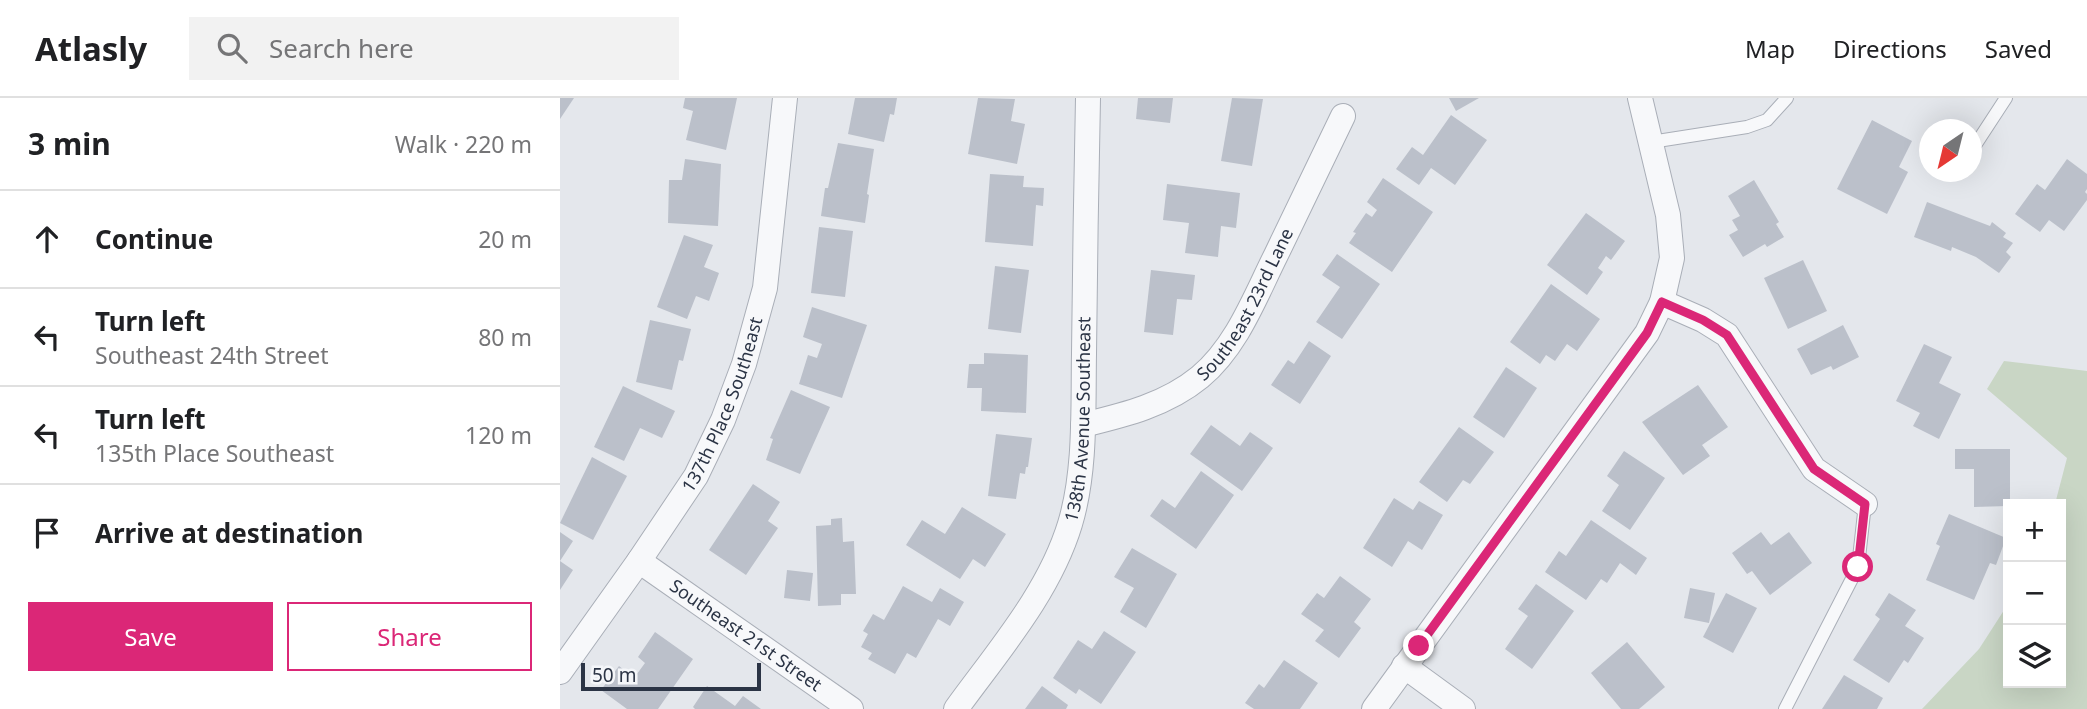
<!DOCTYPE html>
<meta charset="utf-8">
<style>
body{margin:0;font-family:"Noto Sans",sans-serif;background:#f2f2f2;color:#202124}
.controls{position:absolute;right:21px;bottom:21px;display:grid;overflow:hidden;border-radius:0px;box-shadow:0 7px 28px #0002}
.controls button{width:63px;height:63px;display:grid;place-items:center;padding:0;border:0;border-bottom:2px solid #e0e0e0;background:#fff;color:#202124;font:35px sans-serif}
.compass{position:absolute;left:1359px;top:21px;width:63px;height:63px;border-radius:50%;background:#fff;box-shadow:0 7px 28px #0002;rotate:215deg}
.scale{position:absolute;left:21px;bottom:18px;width:180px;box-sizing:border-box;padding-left:7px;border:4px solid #2b3445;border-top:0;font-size:19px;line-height:24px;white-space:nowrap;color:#2b3445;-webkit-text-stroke:5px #f4f6f9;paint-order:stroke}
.stop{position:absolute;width:21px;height:21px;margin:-16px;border:5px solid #db2777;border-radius:50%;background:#fff}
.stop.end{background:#db2777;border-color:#fff;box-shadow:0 2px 7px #0008}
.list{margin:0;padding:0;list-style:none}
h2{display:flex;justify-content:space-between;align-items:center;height:91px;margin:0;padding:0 28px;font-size:30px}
h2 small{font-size:23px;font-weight:400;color:#757577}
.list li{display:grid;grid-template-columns:46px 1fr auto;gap:21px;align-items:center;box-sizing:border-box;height:98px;padding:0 28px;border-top:2px solid #e0e0e0}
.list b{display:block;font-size:26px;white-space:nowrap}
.list p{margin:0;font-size:23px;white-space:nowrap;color:#757577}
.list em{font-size:23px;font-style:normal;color:#757577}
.actions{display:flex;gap:14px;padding:21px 28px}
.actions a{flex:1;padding:16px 0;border:2px solid #db2777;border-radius:0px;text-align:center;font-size:24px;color:#db2777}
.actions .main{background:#db2777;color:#fff}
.icon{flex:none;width:38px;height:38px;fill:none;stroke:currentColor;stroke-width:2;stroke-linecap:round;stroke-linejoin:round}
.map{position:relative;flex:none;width:1527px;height:611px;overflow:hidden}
header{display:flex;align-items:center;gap:42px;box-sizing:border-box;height:98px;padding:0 35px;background:#fff;border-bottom:2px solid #e0e0e0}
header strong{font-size:33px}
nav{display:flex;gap:38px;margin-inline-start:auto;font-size:24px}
.search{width:490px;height:63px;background:#f2f2f2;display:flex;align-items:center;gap:18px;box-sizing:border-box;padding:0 24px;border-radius:0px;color:#757577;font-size:26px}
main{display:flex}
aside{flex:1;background:#fff}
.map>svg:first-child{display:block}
.green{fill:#c9d6c5}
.building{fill:#bbc0ca}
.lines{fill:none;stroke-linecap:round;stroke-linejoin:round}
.lane-casing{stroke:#a9aeb7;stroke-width:14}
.street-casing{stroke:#a9aeb7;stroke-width:26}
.lane{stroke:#f7f8fa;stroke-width:12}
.street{stroke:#f7f8fa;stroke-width:24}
.route{stroke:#db2777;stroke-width:9}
.labels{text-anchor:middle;stroke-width:5;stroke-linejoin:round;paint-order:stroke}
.street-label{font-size:18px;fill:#2b3445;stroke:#f4f6f9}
</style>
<header>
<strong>Atlasly</strong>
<div class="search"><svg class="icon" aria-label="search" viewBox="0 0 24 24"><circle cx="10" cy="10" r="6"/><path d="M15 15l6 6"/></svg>Search here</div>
<nav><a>Map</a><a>Directions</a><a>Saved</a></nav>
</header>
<main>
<aside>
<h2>3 min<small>Walk · 220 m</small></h2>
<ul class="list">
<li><svg class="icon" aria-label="ahead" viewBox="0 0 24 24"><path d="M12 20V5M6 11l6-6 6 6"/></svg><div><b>Continue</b></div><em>20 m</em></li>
<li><svg class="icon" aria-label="left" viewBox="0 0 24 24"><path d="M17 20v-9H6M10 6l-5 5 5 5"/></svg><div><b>Turn left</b><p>Southeast 24th Street</p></div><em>80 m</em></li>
<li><svg class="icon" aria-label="left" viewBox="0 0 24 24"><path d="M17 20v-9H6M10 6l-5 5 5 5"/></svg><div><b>Turn left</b><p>135th Place Southeast</p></div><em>120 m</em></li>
<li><svg class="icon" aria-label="arrive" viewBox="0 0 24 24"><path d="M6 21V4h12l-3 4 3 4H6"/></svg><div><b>Arrive at destination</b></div></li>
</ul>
<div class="actions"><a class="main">Save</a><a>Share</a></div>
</aside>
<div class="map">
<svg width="1527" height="611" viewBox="0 0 1527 611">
<rect width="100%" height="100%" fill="#e4e7ec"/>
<!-- green -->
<path class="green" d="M1444 263 1527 273V611H1362L1419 551 1448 506V585H1501V406H1495L1507 360 1427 291Z"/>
<!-- building -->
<g class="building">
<path d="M0 0H14L0 21Z"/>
<path d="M125 0H177L166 52 126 42 133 13 123 10Z"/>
<path d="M295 0H337L334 17 330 16 324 44 288 36Z"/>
<path d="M418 0 455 1 451 23 465 26 457 66 408 56Z"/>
<path d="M578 0H613L610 25 576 21Z"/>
<path d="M672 0 703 1 692 68 661 63Z"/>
<path d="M889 0H919L896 13Z"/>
<path d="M891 17 927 42 895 87 871 70 859 87 836 71 852 49 863 57Z"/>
<path d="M1312 22 1352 43 1339 69 1348 74 1327 116 1277 91Z"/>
<path d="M278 45 314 51 307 96 309 97 305 125 261 118 265 90H268Z"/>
<path d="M125 61 161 66 158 128 108 125 109 82H122Z"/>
<path d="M1507 61 1527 76V91L1525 94 1527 96V102L1504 133 1489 122 1480 134 1455 116 1477 86 1485 92Z"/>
<path d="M430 76 464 78 463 89 484 90 483 108 476 107 473 148 425 144Z"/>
<path d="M823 80 873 114 832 174 789 145 796 135 793 134 806 115 812 119 817 112 807 104Z"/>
<path d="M1194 82 1219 124 1216 126 1224 139 1207 149 1205 146 1183 159 1169 137 1178 132 1172 122 1180 118 1168 98Z"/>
<path d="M607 86 680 95 676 130 661 128 658 159 625 155 629 125 603 122Z"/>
<path d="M1367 104 1430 128 1432 124 1446 135 1443 139 1453 145 1446 154 1451 159 1439 175 1416 159 1392 149 1391 153 1354 139Z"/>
<path d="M1026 115 1065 143 1051 162 1046 158 1038 170 1043 174 1027 197 987 167Z"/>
<path d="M259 129 293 133 285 199 251 195Z"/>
<path d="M124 137 153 147 144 169 159 175 149 203 136 198 127 221 97 209Z"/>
<path d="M777 156 820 186 782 241 756 224 780 189 762 177Z"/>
<path d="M1243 162 1267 213 1228 231 1204 180Z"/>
<path d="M435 168 469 172 461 235 428 231Z"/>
<path d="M591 172 635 177 632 202 617 201 613 237 584 234Z"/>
<path d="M991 186 1040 221 1017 253 1007 246 995 263 986 257 980 266 950 244Z"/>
<path d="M252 209 307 227 282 300 239 286 248 257 257 260 262 246 243 239Z"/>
<path d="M90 222 131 231 123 263 119 262 112 292 76 284Z"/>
<path d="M1283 227 1299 259 1273 272 1271 268 1251 277 1237 251Z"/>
<path d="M749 243 771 258 740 306 711 287 728 262 734 266Z"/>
<path d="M1364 246 1392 259 1379 285 1401 296 1379 341 1353 328 1360 315 1336 303Z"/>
<path d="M424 255 468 257 466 315 421 313 422 290H407L409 266H424Z"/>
<path d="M946 269 977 290 944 340 913 319Z"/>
<path d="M1138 287 1168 329 1142 347 1150 358 1123 377 1082 324Z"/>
<path d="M63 288 115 313 102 340 80 330 64 363 34 349Z"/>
<path d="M231 292 270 309 240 376 206 362 213 341 210 340Z"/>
<path d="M651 327 680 348 690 334 713 350 682 393 630 356Z"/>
<path d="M899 329 934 354 910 386 903 382 887 404 859 384Z"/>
<path d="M436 336 472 340 468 369H466L465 376 460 375 456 401 428 398Z"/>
<path d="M1395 351H1450V406L1448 408 1414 409V371H1395Z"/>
<path d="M1064 353 1105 380 1070 432 1042 413 1059 387 1047 378Z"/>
<path d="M32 359 67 378 33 442 0 425Z"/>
<path d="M641 373 674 397 636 451 590 418 602 401 615 410Z"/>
<path d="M193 386 220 404 208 423 218 430 186 477 149 452Z"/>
<path d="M834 400 853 412 859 403 883 417 862 452 848 443 832 469 803 450Z"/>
<path d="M402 409 446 436 425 469 413 461 400 481 346 447 362 422 385 436Z"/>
<path d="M1389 416 1446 440 1436 467 1430 465 1414 502 1366 482 1380 448 1376 446Z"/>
<path d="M282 420 283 444 294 443 296 496H281V507L258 508 256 428 271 427V421Z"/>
<path d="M1031 422 1087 460 1076 477 1060 465 1047 485 1041 481 1026 502 985 474 999 453 1006 458Z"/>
<path d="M0 434 13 443 0 463 13 472 0 492Z"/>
<path d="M1201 434 1211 447 1229 434 1252 465 1210 497 1192 473 1187 476 1172 455Z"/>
<path d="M572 450 617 476 586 530 560 514 574 490 554 479Z"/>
<path d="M227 472 253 475 250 503 224 500Z"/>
<path d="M780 478 811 501 794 524 801 530 779 560 755 543 764 532 741 516 757 495 764 500Z"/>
<path d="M976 486 1014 513 972 571 945 551 968 518 958 511Z"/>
<path d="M343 488 372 504 380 490 404 504 390 528 378 521 356 560 347 555 335 576 308 561 312 555 301 549 308 536 303 533 313 516 324 522Z"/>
<path d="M1130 490 1155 495 1149 525 1124 520Z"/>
<path d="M1166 495 1197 510 1173 555 1143 539Z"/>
<path d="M1329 495 1356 512 1345 528 1364 540 1348 565 1344 562 1329 585 1293 562 1320 521 1315 517Z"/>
<path d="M544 533 576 554 541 606 519 591 516 596 493 580 518 542 532 551Z"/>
<path d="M95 534 133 561 98 611H67L41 592 59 568 74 580 85 565 78 559Z"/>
<path d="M1067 544 1105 589 1079 611H1061L1031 575Z"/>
<path d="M724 562 758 585 740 611H694L685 605 699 586 704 590Z"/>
<path d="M1284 577 1323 600 1317 611H1262Z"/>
<path d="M147 588 175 608 183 598 201 611H135L133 609Z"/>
<path d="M482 588 508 607 506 611H465Z"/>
</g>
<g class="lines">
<!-- lane casing -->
<g class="lane-casing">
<g id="lane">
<path d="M1091 44 1187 29 1207 22 1227 0"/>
<path d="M1412 52 1446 0"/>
<path d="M1225 611 1298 469 1305 406"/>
</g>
</g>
<!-- street casing -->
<g class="street-casing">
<g id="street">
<path d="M1080 0 1108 117 1112 160 1102 204 1143 222 1167 237 1254 371 1305 406"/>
<path id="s1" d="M523 327C564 317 606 307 640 279 677 248 695 199 716 157 738 111 761 64 783 18"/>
<path id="s2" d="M79 463 291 611"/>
<path d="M844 568 903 611"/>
<path id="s3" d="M0 574 79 463 136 378 163 322 184 266 205 190 225 0"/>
<path id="s4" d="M396 611C438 553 489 495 510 426 526 373 523 311 524 256 525 171 526 85 528 0"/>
<path d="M814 611 1087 235 1102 204"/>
</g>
</g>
<!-- lane -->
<use href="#lane" class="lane"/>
<!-- street -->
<use href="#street" class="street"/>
</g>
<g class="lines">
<!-- route -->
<path class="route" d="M859 548 1087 235 1102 204 1143 222 1167 237 1254 371 1305 406 1298 469"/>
</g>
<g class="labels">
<!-- street labels -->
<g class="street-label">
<text dy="6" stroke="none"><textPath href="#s1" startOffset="214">Southeast 23rd Lane</textPath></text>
<text dy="6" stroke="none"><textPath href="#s3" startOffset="315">137th Place Southeast</textPath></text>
<text dy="6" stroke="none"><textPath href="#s4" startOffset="324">138th Avenue Southeast</textPath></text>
<text dy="6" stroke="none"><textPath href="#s2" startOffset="130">Southeast 21st Street</textPath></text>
</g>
</g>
</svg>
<div class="controls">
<button>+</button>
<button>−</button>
<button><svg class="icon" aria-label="layers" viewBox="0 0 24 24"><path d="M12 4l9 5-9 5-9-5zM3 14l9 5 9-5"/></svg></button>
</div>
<svg class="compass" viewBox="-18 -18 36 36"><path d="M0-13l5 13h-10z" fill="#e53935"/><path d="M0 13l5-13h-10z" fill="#757577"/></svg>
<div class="scale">50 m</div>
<div class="stop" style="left:1298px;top:469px"></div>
<div class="stop end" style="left:859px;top:548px"></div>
</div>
</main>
